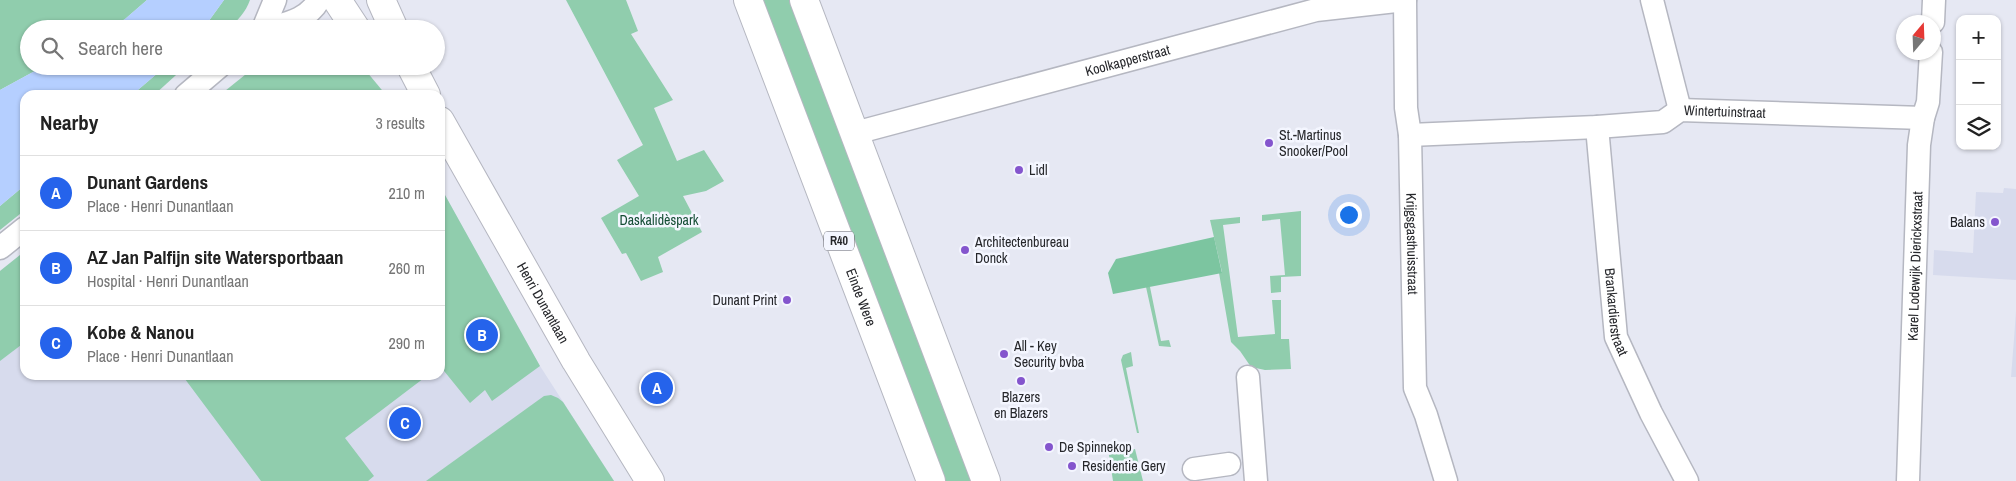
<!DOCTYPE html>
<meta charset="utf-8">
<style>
body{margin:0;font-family:"Archivo Narrow",sans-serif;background:#f6f6f6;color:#222}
.controls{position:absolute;right:15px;top:15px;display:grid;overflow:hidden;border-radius:10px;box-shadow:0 1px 4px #0004}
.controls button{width:45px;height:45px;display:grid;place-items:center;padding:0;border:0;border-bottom:1px solid #e0e0e0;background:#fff;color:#222;font:25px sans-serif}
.compass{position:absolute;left:1896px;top:15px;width:45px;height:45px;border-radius:50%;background:#fff;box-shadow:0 1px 4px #0004;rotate:19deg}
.you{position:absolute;left:1348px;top:214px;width:18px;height:18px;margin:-12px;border:4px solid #fff;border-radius:50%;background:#1a73e8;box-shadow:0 0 0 8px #1a73e833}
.badge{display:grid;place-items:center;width:32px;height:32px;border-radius:50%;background:#2563eb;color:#fff;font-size:16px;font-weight:700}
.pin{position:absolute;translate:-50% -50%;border:2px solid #fff;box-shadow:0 1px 5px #0006}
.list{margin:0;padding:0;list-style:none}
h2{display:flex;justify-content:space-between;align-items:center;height:65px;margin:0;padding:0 20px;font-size:21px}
h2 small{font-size:16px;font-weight:400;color:#767676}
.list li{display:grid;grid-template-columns:32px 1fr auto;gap:15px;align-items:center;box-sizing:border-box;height:75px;padding:0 20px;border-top:1px solid #e0e0e0}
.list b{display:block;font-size:19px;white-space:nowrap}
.list p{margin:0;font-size:16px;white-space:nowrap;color:#767676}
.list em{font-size:16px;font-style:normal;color:#767676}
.icon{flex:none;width:28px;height:28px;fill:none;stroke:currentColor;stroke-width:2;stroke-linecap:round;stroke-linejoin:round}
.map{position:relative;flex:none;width:2016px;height:481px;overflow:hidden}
.search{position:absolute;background:#fff;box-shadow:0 1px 4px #0004;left:20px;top:20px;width:425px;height:55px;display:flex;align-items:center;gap:12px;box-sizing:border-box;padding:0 18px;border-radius:28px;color:#767676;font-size:19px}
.panel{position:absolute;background:#fff;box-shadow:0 1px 4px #0004;left:20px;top:90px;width:425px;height:290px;border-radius:15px}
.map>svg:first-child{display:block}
.built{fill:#d7dbed}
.green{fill:#90cdad}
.forest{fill:#7cc5a0}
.water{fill:#b5cfff}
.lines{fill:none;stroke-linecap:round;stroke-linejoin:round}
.minor-casing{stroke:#b5b7c1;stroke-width:25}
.tertiary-casing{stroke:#b5b7c1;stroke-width:30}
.primary-casing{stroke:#b5b7c1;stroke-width:30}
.minor{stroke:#fff;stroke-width:22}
.tertiary{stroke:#fff;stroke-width:28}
.primary{stroke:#fff;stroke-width:28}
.poi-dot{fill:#8455cd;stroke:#f4f6ff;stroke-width:2}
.labels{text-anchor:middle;stroke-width:5;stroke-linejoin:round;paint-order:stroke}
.shield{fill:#f4f6ff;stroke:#64656b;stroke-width:1}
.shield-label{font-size:12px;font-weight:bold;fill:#26272b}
.street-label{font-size:14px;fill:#26272b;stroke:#f4f6ff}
.poi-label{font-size:14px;fill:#26272b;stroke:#f4f6ff;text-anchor:start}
.park-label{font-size:14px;fill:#154e35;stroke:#f4f6ff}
</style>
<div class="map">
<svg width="2016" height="481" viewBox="0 0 2016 481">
<rect width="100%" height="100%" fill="#e6e8f3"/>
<!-- built -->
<g class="built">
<path d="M440 186 540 366 614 481H0V271L25 251V375H440Z"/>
<path d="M2004 188 2016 189V280L1933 275 1934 250 1973 253 1976 192 2003 193Z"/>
<path d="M2016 311V377H2011L2014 339Z"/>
</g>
<!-- green -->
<g class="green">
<path d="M0 0H147L125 19 109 29H29V66H44L0 90Z"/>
<path d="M224 0H250C246 12 237 21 228 29H203Z"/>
<path d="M566 0H626L638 31 631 34 673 100 654 108 677 161 704 150 724 181 706 191 683 196 702 232 658 257 663 272 641 281 626 253 622 254 601 218 639 196 617 160 643 145Z"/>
<path d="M760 0H792L974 481H941Z"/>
<path d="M166 66H186L154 95H132Z"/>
<path d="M256 66H362L386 95H220Z"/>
<path d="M25 185V210L0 230V206Z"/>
<path d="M440 186 540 366 492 401 485 390 470 403 440 366Z"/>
<path d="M1301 211V276L1281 277V292L1271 293 1270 276 1285 275 1280 219 1262 221V215Z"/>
<path d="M1240 217V223L1223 225 1238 337 1275 334 1272 300H1281V339H1289L1291 369 1265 370 1251 367 1240 351 1231 342 1219 273 1222 272 1210 220Z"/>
<path d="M25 251V342L0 361V271Z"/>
<path d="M1146 287H1150L1161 341 1169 340 1171 347 1159 346Z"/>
<path d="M1131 352 1133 366 1126 368 1139 433H1137L1121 360 1123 355Z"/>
<path d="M182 375H428L345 438 374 476 368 481H261Z"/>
<path d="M551 395 558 398 563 402 614 481H426L544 396Z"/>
<path d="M1135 449 1143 481H1113L1109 455Z"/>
</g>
<!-- forest -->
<path class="forest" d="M1214 237 1222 273 1113 294 1108 273 1116 259Z"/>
<!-- water -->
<g class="water">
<path d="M147 0H224L203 29H109L125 19Z"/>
<path d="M44 66H166L132 95H25V185L0 206V90Z"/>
</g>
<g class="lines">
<!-- minor casing -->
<g class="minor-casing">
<g id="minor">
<path id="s1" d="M1405 0 1406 108 1410 135 1415 388 1426 415 1446 481"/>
<path d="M1652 0 1680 110"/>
<path d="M1933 22 1934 0"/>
<path d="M263 29 275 0"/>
<path d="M267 29C288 23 307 20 319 0"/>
<path d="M186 95 220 66"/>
<path id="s2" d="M1597 127 1616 337 1651 413 1687 481"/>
<path id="s3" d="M855 133 1316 10 1405 0"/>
<path id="s4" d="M1410 135 1597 127 1663 122 1680 110 1923 118"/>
<path d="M0 248 25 228"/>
<path d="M1248 377 1256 481"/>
<path d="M1194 469 1229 464"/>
<path id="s5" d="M1908 481 1919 145 1923 118 1928 102 1931 52"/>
</g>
</g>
<!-- tertiary casing -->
<g class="tertiary-casing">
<g id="tertiary">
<path d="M337 0 356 29"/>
<path d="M381 0 394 29"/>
<path d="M411 66 426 95"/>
<path id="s6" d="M440 121 576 361 650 481"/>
</g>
</g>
<!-- primary casing -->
<g class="primary-casing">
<g id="primary">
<path id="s7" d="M748 0 931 481"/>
<path d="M804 0 986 481"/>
</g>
</g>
<!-- minor -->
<use href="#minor" class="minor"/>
<!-- tertiary -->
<use href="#tertiary" class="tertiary"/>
<!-- primary -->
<use href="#primary" class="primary"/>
</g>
<!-- markers -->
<g class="poi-dot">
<circle cx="1269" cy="143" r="5"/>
<circle cx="1019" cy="170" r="5"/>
<circle cx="1995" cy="222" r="5"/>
<circle cx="965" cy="250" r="5"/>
<circle cx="787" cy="300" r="5"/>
<circle cx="1004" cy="354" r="5"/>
<circle cx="1021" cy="381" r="5"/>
<circle cx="1049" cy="447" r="5"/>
<circle cx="1072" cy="466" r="5"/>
</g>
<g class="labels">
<!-- shield labels -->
<rect class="shield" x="824" y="231.5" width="30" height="19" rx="4"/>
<g class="shield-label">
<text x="839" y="245">R40</text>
</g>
<!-- street labels -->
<g class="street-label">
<text dy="5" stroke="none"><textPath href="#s3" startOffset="282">Koolkapperstraat</textPath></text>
<text dy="5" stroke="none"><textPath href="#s4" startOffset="319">Wintertuinstraat</textPath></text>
<text dy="5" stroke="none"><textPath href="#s1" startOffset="244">Krijgsgasthuisstraat</textPath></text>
<text dy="5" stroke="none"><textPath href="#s5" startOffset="215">Karel Lodewijk Dierickxstraat</textPath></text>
<text dy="5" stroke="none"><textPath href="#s7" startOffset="318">Einde Were</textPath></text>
<text dy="5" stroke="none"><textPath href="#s6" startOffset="209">Henri Dunantlaan</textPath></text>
<text dy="5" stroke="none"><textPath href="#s2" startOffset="186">Brankardierstraat</textPath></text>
</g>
<!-- poi labels -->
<g class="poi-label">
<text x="1279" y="140">St.-Martinus<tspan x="1279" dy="16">Snooker/Pool</tspan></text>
<text x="1029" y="175">Lidl</text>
<text x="1985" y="227" text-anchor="end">Balans</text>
<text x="975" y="247">Architectenbureau<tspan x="975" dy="16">Donck</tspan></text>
<text x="777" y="305" text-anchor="end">Dunant Print</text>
<text x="1014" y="351">All - Key<tspan x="1014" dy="16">Security bvba</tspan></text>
<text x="1021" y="402" text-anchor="middle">Blazers<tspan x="1021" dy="16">en Blazers</tspan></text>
<text x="1059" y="452">De Spinnekop</text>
<text x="1082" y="471">Residentie Gery</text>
</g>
<!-- park labels -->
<g class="park-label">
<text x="659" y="225">Daskalidèspark</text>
</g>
</g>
</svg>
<div class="controls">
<button>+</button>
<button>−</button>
<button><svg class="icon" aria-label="layers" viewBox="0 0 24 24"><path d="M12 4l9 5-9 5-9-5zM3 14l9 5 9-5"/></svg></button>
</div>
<svg class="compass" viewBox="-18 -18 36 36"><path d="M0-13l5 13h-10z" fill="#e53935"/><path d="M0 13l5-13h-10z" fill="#767676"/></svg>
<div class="you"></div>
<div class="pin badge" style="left:657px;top:388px">A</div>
<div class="pin badge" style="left:482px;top:335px">B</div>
<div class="pin badge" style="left:405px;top:423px">C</div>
<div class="search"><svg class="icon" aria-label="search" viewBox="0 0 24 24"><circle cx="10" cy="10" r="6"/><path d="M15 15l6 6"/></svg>Search here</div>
<section class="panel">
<h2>Nearby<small>3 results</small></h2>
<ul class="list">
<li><span class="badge">A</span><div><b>Dunant Gardens</b><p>Place · Henri Dunantlaan</p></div><em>210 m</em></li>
<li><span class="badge">B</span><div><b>AZ Jan Palfijn site Watersportbaan</b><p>Hospital · Henri Dunantlaan</p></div><em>260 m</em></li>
<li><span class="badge">C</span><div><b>Kobe &amp; Nanou</b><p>Place · Henri Dunantlaan</p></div><em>290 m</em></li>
</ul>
</section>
</div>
